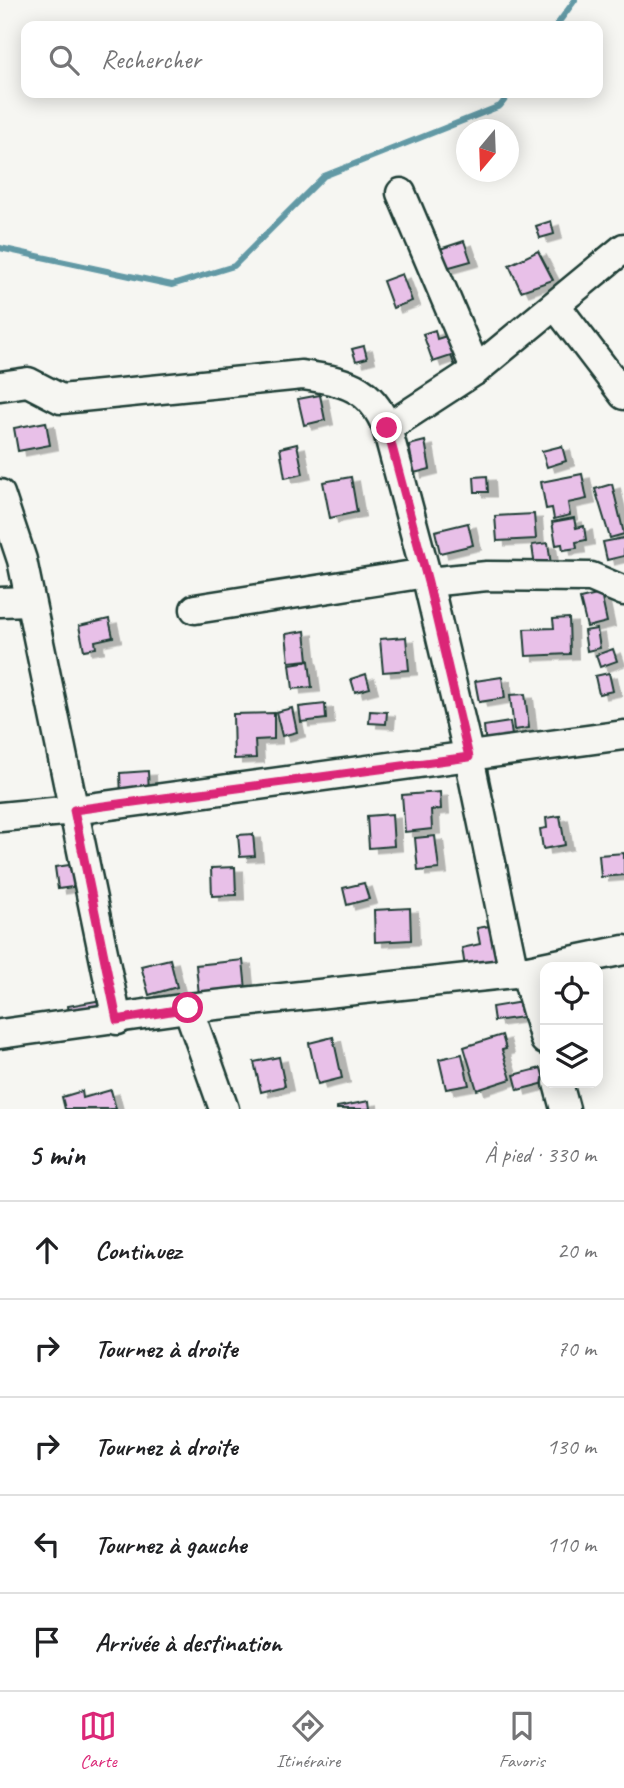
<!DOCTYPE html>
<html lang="fr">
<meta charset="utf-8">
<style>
body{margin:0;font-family:Caveat,sans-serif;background:#f2f2f2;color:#202124}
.controls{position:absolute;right:21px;bottom:21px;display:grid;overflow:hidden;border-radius:14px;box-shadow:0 4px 18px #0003}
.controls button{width:63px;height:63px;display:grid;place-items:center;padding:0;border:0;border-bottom:2px solid #e0e0e0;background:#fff;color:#202124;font:35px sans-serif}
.compass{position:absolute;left:456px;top:119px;width:63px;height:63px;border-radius:50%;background:#fff;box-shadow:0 4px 18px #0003;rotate:199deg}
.stop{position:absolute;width:21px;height:21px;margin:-16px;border:5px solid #db2777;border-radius:50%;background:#fff}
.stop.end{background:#db2777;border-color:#fff;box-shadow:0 2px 7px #0008}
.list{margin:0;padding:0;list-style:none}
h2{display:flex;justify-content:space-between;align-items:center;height:91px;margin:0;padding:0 28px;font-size:30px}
h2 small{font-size:23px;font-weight:400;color:#757577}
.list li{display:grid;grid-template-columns:46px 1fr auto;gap:21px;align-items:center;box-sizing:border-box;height:98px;padding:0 28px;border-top:2px solid #e0e0e0}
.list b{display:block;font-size:26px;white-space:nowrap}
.list em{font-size:23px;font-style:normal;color:#757577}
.icon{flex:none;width:38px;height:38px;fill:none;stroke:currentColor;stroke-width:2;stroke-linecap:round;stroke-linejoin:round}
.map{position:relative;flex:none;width:624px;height:1109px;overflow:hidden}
.search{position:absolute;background:#fff;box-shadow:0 4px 18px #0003;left:21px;right:21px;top:21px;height:77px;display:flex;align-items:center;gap:18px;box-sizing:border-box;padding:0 24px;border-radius:14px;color:#757577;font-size:26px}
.sheet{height:581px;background:#fff}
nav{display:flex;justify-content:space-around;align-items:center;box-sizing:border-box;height:98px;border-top:2px solid #e0e0e0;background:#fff;font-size:19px;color:#757577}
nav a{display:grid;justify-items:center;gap:4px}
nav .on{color:#db2777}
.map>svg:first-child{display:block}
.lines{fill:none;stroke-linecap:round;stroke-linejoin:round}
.stream{stroke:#6299a5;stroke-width:6}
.building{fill:#e8c0e8;stroke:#1f3d34;stroke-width:2;filter:url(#shadow)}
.minor-casing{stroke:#1f3d34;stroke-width:33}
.minor{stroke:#f6f6f2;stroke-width:28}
.route{stroke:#db2777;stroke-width:9}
</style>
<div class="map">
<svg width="624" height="1109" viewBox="0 0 624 1109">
<defs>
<filter id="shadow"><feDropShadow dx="8" dy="4.5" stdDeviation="0" flood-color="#0004"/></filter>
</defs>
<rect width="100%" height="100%" fill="#f6f6f2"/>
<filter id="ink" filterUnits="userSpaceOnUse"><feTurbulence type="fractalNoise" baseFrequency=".0143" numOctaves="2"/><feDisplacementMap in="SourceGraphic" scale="14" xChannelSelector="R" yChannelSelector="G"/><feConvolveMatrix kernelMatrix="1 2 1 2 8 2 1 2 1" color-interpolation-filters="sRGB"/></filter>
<g filter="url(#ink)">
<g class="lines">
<!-- stream -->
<g class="stream">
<path d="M556 26 575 0"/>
<path d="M0 248 172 285 234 266 324 176 500 106 510 93"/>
</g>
</g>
<!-- building -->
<g class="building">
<path d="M551 221 554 234 540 238 536 226Z"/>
<path d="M464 241 471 261 446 268 440 249Z"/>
<path d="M538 251 553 280 521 291 509 265Z"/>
<path d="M402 274 412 301 393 308 383 281Z"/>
<path d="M435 330 437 339 456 333 466 362 455 366 451 356 433 362 423 334Z"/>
<path d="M364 346 367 358 356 361 352 349Z"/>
<path d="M320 395 325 420 304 425 298 399Z"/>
<path d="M46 422 50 445 18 451 14 428Z"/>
<path d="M425 441 430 469 414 473 409 445Z"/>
<path d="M297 444 303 474 285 478 280 448Z"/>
<path d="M562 446 566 461 547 467 542 451Z"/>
<path d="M582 474 587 499 568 503 570 515 554 519 552 508 546 509 541 482Z"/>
<path d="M487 476 488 492H475L474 477Z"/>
<path d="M351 477 357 512 330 518 323 482Z"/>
<path d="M612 484 624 534 610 538 595 489Z"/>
<path d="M534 514 536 539 497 541 495 516Z"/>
<path d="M574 518 576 528 584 526 586 540 576 542 577 548 563 550 562 544 556 545 552 522Z"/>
<path d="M468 523 473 545 440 553 435 531Z"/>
<path d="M624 538V556L607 560 603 542Z"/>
<path d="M548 543 552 572 536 575 532 545Z"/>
<path d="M601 594 607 622 587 627 580 599Z"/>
<path d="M569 618 570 654 526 656 524 629 554 628 553 619Z"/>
<path d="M109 619 113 637 95 641 96 648 84 650 79 626Z"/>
<path d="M597 629 600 648 587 651 584 631Z"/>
<path d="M305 631 308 660 289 662 286 634Z"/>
<path d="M406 637 409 670 383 672 380 639Z"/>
<path d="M613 649 617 661 600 667 596 655Z"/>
<path d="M309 661 312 687 293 689 290 664Z"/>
<path d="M609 673 613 691 599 694 595 676Z"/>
<path d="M366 674 370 688 355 692 351 679Z"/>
<path d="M502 677 505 698 479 702 475 681Z"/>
<path d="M525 694 529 728 514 730 510 695Z"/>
<path d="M325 704 326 719 301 722 299 707Z"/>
<path d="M292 708 297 732 282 736 276 712Z"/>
<path d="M370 711 387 712 386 724 369 723Z"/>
<path d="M274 713V739L255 740 256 758 234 759 233 714Z"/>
<path d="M510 722 513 742 486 746 484 726Z"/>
<path d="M148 771 149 794 121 796 120 773Z"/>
<path d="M440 792 441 809 431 810 432 829 405 832 402 795Z"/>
<path d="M392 814 394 846 369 848 367 816Z"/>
<path d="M560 816 565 845 543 849 540 829 547 828 546 818Z"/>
<path d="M253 834 255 856 240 857 238 835Z"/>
<path d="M435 836 439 869 418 871 415 838Z"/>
<path d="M624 853V875L601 877 599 855Z"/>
<path d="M77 864 80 886 58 889 55 867Z"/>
<path d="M235 867 236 895 212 896 211 868Z"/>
<path d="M364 883 369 899 347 905 343 888Z"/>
<path d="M410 908 411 940 375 942 374 910Z"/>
<path d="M496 925 502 960 465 967 462 948 480 944 477 928Z"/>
<path d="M170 959 177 987 149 995 141 966Z"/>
<path d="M243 960 246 990 199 995 196 965Z"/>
<path d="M102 1000 104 1012 70 1019 68 1006Z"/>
<path d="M528 1001 530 1016 494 1021 492 1007Z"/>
<path d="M502 1035 506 1049 502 1050 511 1079 477 1090 464 1047Z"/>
<path d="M333 1037 342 1078 318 1084 309 1043Z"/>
<path d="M462 1054 469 1085 446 1089 439 1059Z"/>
<path d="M279 1057 285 1086 261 1092 254 1062Z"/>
<path d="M541 1068 545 1083 518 1090 514 1075Z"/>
<path d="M111 1090 116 1109H65L62 1097 82 1091 83 1098Z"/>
<path d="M369 1101 370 1109H337V1107Z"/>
</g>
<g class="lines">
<!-- minor casing -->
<g class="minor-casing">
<g id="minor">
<path d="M401 193 476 370"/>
<path d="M556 306 624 395"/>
<path d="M0 386 28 382 61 399 302 375C344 381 371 386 387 428L428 582 469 757 514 973"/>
<path d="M387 428 476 370 624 248"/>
<path d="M0 494 22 560 117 1020"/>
<path d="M428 582 487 576 591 577 624 591"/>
<path d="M0 602 30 601"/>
<path d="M195 609 426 573"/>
<path d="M0 817 74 810 624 735"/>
<path d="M525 970 545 1040"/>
<path d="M188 1008 224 1109"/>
<path d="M0 1034 188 1008 514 973 624 950"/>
<path d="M558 1083 565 1109"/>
</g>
</g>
<!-- minor -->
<use href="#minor" class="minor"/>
</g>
</g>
<g class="lines" filter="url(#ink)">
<!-- route -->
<path class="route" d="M188 1008 117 1020 74 810 469 757 428 582 387 428"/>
</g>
</svg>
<div class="controls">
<button><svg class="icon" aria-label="locate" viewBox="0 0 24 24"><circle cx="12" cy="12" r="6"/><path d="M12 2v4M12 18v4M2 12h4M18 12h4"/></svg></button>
<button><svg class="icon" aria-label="layers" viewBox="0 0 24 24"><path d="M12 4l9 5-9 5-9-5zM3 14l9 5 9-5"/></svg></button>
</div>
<svg class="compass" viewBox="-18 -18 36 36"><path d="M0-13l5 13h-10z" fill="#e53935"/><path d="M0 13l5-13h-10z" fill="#757577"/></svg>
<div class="stop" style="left:188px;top:1008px"></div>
<div class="stop end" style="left:387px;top:428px"></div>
<div class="search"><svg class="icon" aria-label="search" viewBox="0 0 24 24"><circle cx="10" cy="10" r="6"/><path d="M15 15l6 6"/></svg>Rechercher</div>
</div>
<section class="sheet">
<h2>5 min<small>À pied · 330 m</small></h2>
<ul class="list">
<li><svg class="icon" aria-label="ahead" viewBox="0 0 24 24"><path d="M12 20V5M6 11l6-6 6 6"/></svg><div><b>Continuez</b></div><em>20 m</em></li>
<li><svg class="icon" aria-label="right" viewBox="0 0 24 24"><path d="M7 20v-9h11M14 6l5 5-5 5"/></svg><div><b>Tournez à droite</b></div><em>70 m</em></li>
<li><svg class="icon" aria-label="right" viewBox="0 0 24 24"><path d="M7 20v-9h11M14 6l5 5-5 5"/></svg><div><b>Tournez à droite</b></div><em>130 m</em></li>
<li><svg class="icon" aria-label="left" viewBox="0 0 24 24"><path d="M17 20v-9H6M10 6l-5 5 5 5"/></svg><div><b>Tournez à gauche</b></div><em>110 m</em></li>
<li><svg class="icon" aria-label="arrive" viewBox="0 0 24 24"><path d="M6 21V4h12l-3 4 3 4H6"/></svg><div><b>Arrivée à destination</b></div></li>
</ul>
</section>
<nav>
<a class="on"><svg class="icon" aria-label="map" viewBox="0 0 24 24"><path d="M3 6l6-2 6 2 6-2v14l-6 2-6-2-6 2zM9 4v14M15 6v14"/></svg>Carte</a>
<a><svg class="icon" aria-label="directions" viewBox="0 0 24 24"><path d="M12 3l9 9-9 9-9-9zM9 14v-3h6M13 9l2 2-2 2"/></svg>Itinéraire</a>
<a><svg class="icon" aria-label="saved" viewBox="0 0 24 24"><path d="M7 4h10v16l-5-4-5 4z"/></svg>Favoris</a>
</nav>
